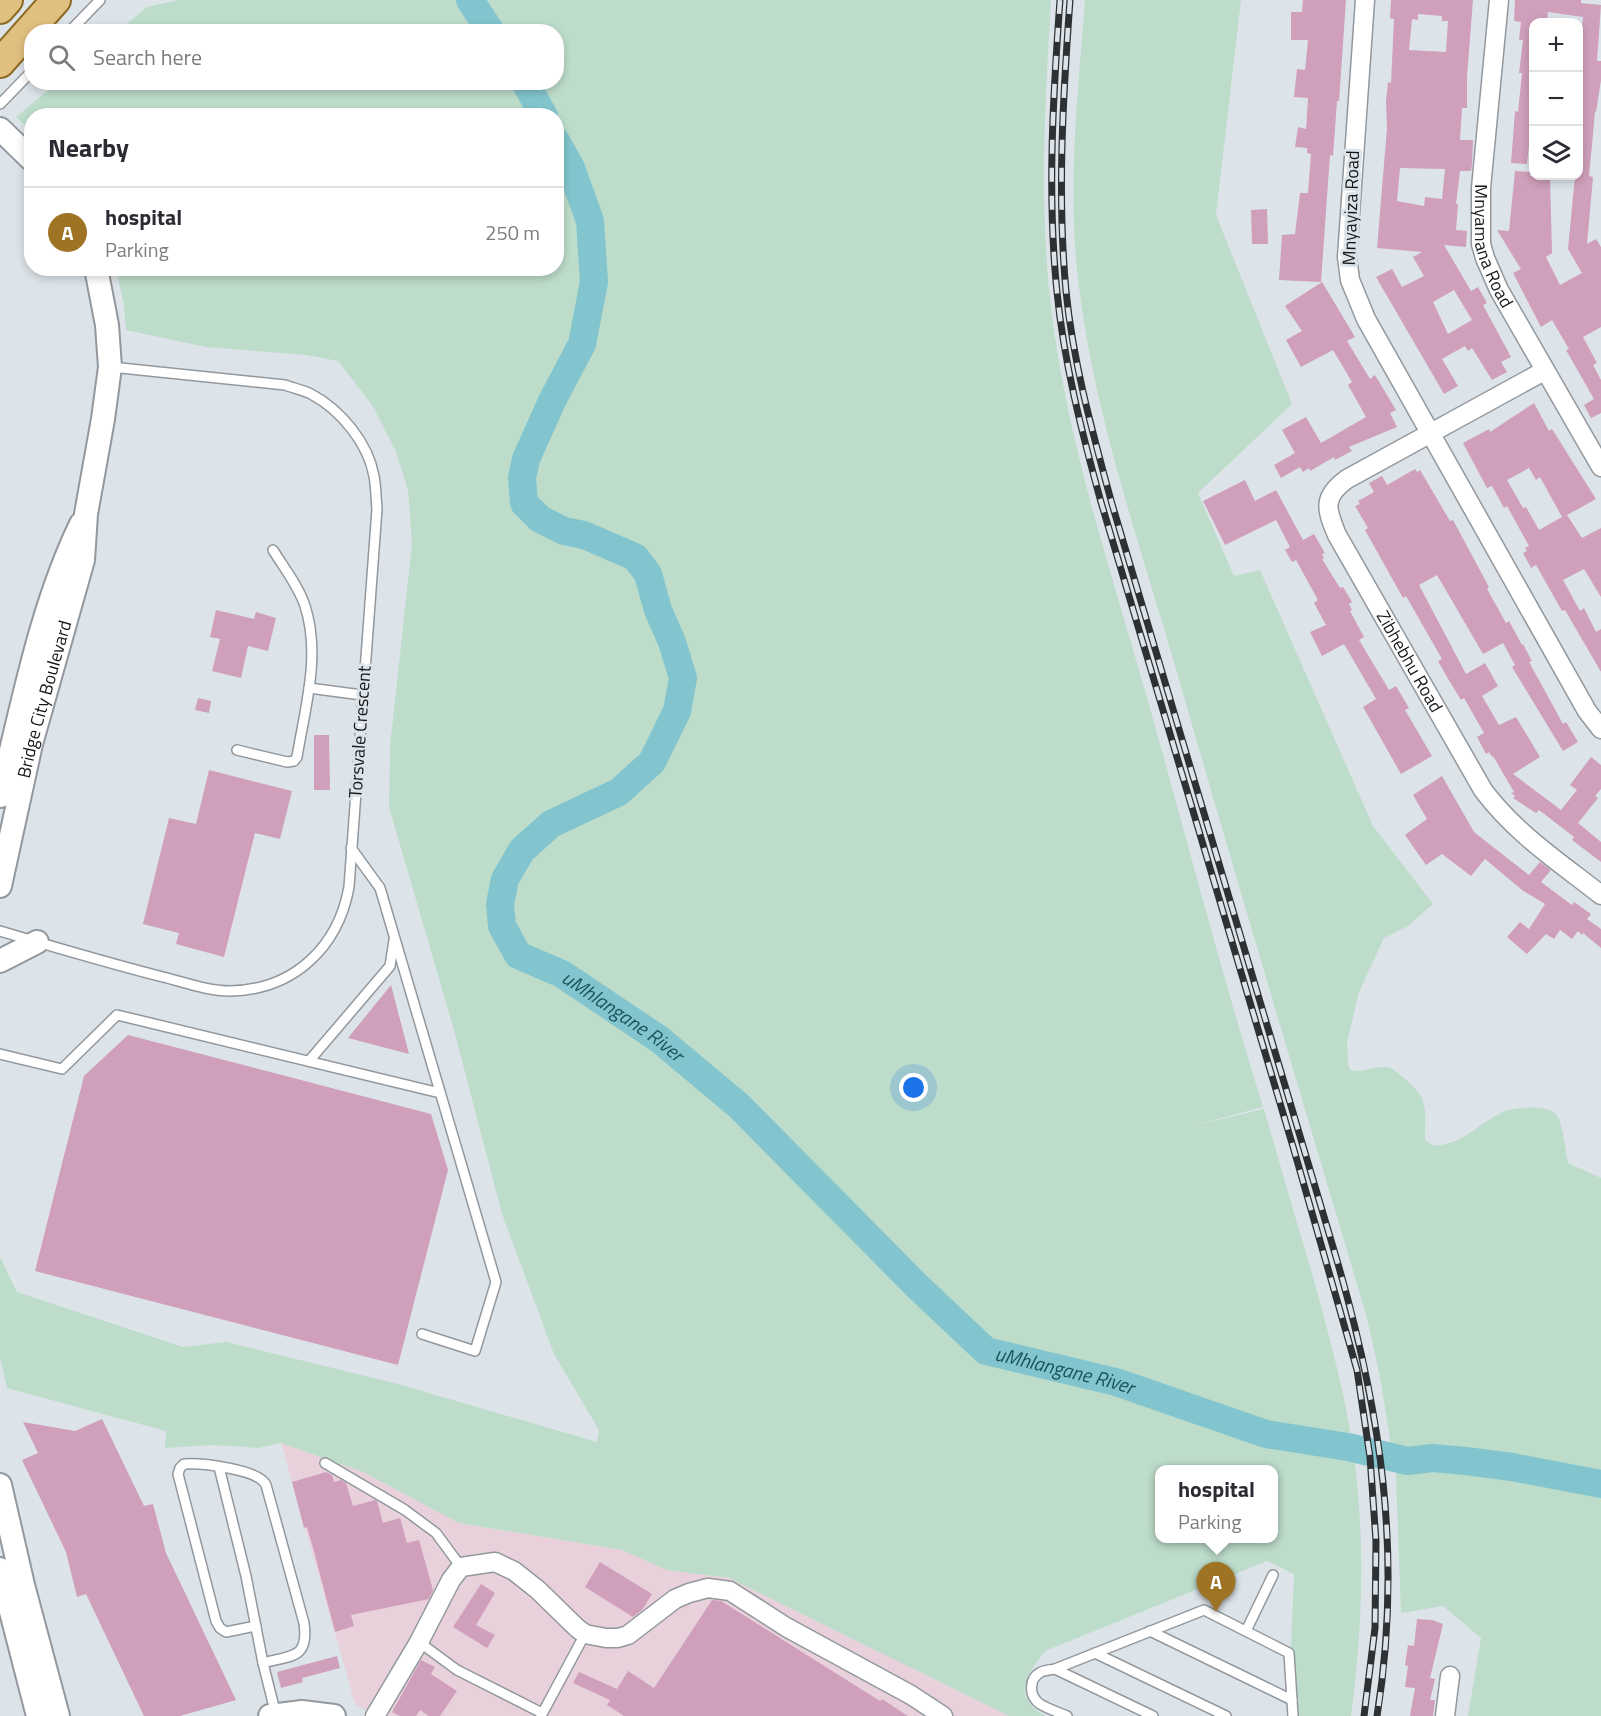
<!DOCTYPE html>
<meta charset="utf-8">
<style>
body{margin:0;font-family:"Titillium Web",sans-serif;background:#f7f7f7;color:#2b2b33}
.controls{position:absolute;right:18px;top:18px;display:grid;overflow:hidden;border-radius:12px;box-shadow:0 3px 9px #0003}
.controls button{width:54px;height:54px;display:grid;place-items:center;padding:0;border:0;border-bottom:2px solid #e1e1e2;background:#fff;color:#2b2b33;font:30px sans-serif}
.you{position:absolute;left:914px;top:1088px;width:21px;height:21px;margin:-15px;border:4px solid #fff;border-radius:50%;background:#1a73e8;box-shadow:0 0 0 9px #1a73e833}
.badge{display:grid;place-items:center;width:39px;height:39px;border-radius:50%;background:#9e7323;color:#fff;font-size:20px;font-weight:700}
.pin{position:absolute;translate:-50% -50px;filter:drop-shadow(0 2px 3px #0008)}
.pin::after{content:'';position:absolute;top:32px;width:21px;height:18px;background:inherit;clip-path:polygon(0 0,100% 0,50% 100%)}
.popup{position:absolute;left:1155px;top:1465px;width:123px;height:78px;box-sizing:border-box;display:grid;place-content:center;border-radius:12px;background:#fff;filter:drop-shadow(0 2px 4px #0005);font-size:20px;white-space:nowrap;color:#7c7c81}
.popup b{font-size:22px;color:#2b2b33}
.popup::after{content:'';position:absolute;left:50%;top:100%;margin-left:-12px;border:12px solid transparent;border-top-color:#fff}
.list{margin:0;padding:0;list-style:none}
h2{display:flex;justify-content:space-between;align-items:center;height:78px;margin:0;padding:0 24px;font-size:26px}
h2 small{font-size:20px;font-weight:400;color:#7c7c81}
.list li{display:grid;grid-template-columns:39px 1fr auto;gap:18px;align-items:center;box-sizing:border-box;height:90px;padding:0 24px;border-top:2px solid #e1e1e2}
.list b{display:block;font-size:22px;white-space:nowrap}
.list p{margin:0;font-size:20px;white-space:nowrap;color:#7c7c81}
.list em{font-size:20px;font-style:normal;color:#7c7c81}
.icon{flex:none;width:33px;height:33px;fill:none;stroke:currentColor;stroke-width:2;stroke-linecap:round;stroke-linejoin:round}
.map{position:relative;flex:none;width:1601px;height:1716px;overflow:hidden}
.search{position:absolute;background:#fff;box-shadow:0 3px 9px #0003;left:24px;top:24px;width:540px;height:66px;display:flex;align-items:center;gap:15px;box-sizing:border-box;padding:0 21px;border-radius:24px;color:#7c7c81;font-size:22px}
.panel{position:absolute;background:#fff;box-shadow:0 3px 9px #0003;left:24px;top:108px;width:540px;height:168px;border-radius:24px}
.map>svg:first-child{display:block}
.medical{fill:#e9d1dc}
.green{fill:#bddcca;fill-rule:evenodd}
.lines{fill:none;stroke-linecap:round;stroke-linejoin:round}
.river{stroke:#83c5ce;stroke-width:28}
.building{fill:#cf9fbb;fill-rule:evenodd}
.service-casing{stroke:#92989d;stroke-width:12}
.minor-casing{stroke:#92989d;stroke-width:21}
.tertiary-casing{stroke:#92989d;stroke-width:26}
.primary-casing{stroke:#8c6a24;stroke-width:32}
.service{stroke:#fff;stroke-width:9}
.minor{stroke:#fff;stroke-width:18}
.tertiary{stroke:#fff;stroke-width:22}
.primary{stroke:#e0bf7f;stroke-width:28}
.rail-casing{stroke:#2e3134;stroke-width:7}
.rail{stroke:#dde4e9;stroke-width:4.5;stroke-dasharray:14;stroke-linecap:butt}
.labels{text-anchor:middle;stroke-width:6;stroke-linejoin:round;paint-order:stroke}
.street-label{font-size:18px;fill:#16191b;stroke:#dde4e9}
.water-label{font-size:20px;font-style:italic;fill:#1b545b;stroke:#dde4e9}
</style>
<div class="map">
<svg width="1601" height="1716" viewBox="0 0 1601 1716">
<rect width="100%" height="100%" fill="#dde4e9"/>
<!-- medical -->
<path class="medical" d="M281 1443 363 1472 459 1523 622 1550 668 1570 729 1578 1009 1716H375L355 1704Z"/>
<!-- green -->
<g class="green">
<path d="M178 0H1051C1045 103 1039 205 1051 308 1067 441 1111 572 1148 701 1186 836 1221 972 1263 1107L1188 1127 1264 1109C1279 1161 1294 1214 1310 1266 1326 1325 1343 1383 1352 1443 1366 1534 1363 1625 1351 1716H1288L1294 1574 1267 1561 1045 1651C1039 1660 1029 1671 1026 1681 1021 1696 1032 1710 1046 1716H1009L729 1578 667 1570 622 1550 459 1523 363 1472 281 1443 259 1448 212 1445 165 1448 166 1431 7 1388 0 1358V1257L17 1292 183 1347 226 1342 398 1384 597 1442 599 1430 554 1354 502 1214 454 1030 389 807 390 746 412 544 408 490 396 452 372 405 338 361 306 355 206 347 126 330 124 305 116 269 556 268V116H32L31 131 16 117 57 83 556 82V32L118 31 147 7ZM1159 1470H1273V1538H1159Z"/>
<path d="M1085 0H1241L1216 215 1292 404 1198 493 1234 576 1260 570 1373 826 1433 904 1408 926 1384 938 1359 992 1347 1043 1348 1062 1350 1070C1363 1074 1374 1065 1387 1067 1393 1068 1398 1074 1403 1077 1430 1100 1425 1107 1425 1140L1432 1145C1461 1148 1481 1120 1506 1111 1519 1107 1551 1104 1558 1117 1564 1130 1565 1149 1568 1163L1601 1178V1716H1468L1481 1638 1443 1606 1401 1613 1396 1476 1380 1377 1367 1318C1303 1102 1238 886 1176 669 1139 542 1093 411 1078 279 1067 186 1078 93 1085 0Z"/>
</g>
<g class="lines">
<!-- river -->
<g class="river">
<path d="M470 0 491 32"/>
<path d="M525 82 544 116"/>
<path id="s1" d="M556 141 571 168 590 221 594 282 582 344 552 401 526 459 522 478 524 503 540 519 564 531 584 535 635 557 648 574 658 610 672 642 683 678 677 711 652 762 619 792 551 824 522 850 505 879 500 904 502 926 518 955 562 974 659 1039 739 1106 917 1286 986 1351 1116 1382 1266 1434 1348 1447 1408 1461 1432 1458 1466 1461 1512 1467 1601 1484"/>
</g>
</g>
<!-- building -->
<g class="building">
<path d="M1303 0H1346L1339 101H1337L1333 156 1330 155 1321 282 1279 280 1282 235 1295 234 1300 193H1308L1311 154 1307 153V148L1295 147 1298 127 1306 129 1308 98 1294 97 1297 69 1305 70 1308 40H1291V12H1302Z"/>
<path d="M1391 0H1473L1467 76V108H1462L1460 140H1473L1472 165 1471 171H1460L1456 204H1458L1456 230 1467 231 1466 247 1444 245 1471 291 1478 287 1487 303 1483 305 1511 357 1501 362 1507 372 1492 380 1472 348 1468 351 1465 346 1442 359 1458 386 1444 394 1376 277 1392 269 1402 287 1424 276 1413 257 1422 252 1377 248 1387 128 1386 101 1388 82 1391 83 1394 19 1390 18ZM1418 14 1442 16V21H1448L1446 52 1409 50 1412 19 1418 20ZM1400 168 1445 169 1442 199 1425 197 1424 206 1397 201ZM1454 290 1472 320 1448 334 1433 302Z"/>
<path d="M1515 0H1581V3L1601 5 1597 61H1601V80L1596 112 1595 111 1592 145 1589 176 1593 177 1587 244 1596 239 1601 247V327L1583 337 1597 363 1593 365 1601 380V413L1591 418 1584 405 1594 399 1566 350 1569 349 1552 320 1541 327 1513 273 1521 269 1497 230 1509 231 1515 171 1531 172 1530 176H1550L1552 253 1546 257 1560 285 1582 273 1568 249 1575 176H1578V117L1583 79 1578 78V59H1580L1583 17 1548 12 1547 22H1533V107L1527 164 1511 163 1515 111 1518 112 1522 73H1519L1523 40H1519L1521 22 1514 21Z"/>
<path d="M1267 209 1268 244H1252L1251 210Z"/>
<path d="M1322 282 1355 337 1347 341 1370 379 1375 375 1396 410 1390 413 1397 427 1349 447 1352 451 1335 460 1334 457 1310 471 1309 468 1303 472 1300 467 1281 478 1274 465 1295 453 1282 430 1306 417 1321 443 1366 417 1348 385 1352 382 1333 350 1301 367 1286 340 1302 331 1285 306Z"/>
<path d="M1534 403 1549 431 1552 429 1596 499 1567 515 1582 538 1601 528V597L1584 569 1563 580 1580 611 1584 608 1596 632 1601 629V672L1565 610 1562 611 1536 565 1531 568 1523 553 1527 551 1525 548 1529 546 1507 506 1504 508 1492 486 1487 488 1463 443 1489 429 1490 432ZM1529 468 1536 480 1540 477 1562 517 1539 530 1526 507 1523 508 1507 480Z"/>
<path d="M1415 469 1417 472 1420 470 1450 521 1453 520 1489 587 1487 589 1506 623 1509 621 1522 645 1523 644 1532 661 1529 662 1563 724 1566 722 1578 742 1563 751 1512 667 1515 665 1503 643 1483 654 1437 575 1419 585 1466 674 1485 663 1498 686 1482 696 1499 725 1516 717 1540 757 1513 774 1561 810 1577 790 1570 785 1591 757 1601 765V789L1595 796 1598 798 1578 823 1601 842V862L1572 840 1574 837 1539 810 1536 813 1513 798 1515 796 1511 793 1514 792 1493 756 1492 757 1489 752 1486 754 1477 737 1484 733 1464 698 1461 700 1447 677 1438 661 1442 659 1406 596 1403 598 1365 530 1368 528 1355 506 1360 504 1358 501 1374 492 1369 483 1382 476 1387 485Z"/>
<path d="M1245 480 1255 501 1276 490 1303 540 1314 534 1325 553 1322 554 1324 558 1322 559 1340 588 1343 587 1352 602 1349 604 1352 610 1350 611 1364 637 1359 640 1389 690 1396 686 1409 708 1405 710 1432 756 1401 774 1363 707 1376 699 1344 644 1322 656 1310 632 1326 625 1314 603 1318 600 1296 560 1292 562 1285 550 1290 547 1276 520 1225 545 1203 501Z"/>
<path d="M216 610 254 619 256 612 276 618 268 651 248 646 241 678 212 671 220 639 210 637Z"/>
<path d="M198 698 211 701 209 713 195 710Z"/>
<path d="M314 735H329L330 790H314Z"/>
<path d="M209 770 292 791 280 839 255 833 224 957 176 944 179 933 143 924 169 818 196 824Z"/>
<path d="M1442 776 1474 832 1529 875 1540 862 1551 870 1541 882 1572 905 1574 902 1591 914 1587 919 1601 929V948L1583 933 1582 935 1578 931 1572 939 1560 930 1554 939 1546 934 1527 954 1507 937 1520 922 1529 929 1545 904 1522 890 1485 859 1471 876 1442 854 1426 865 1405 835 1427 819 1413 795Z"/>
<path d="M391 985 409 1054 348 1038Z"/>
<path d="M128 1035 431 1114 448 1170 398 1365 35 1271 84 1076Z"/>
<path d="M102 1419 144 1506 153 1504 166 1553 236 1700 180 1716H144L86 1594 77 1597 66 1552 22 1460 38 1453 23 1422 75 1431Z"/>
<path d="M326 1472 332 1475 334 1482 341 1480 346 1483 353 1506 375 1500 377 1501 383 1523 400 1518 407 1543 419 1540 433 1590 429 1599 351 1615 354 1626 335 1632 314 1551 307 1527 304 1528 292 1482Z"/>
<path d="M600 1562 652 1594 642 1610 633 1617 585 1587Z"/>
<path d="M481 1584 495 1593 476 1625 495 1635 487 1648 453 1627Z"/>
<path d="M712 1600 721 1601 880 1701 882 1699 908 1716H624L607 1705 610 1700 573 1683 579 1672 617 1689 628 1671 654 1688Z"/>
<path d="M1417 1619 1432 1620 1443 1624 1430 1678 1435 1679 1430 1700H1435L1433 1716H1410L1415 1688 1405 1687 1408 1666 1405 1665 1408 1645 1414 1646Z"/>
<path d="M337 1656 340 1668 302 1678 303 1682 281 1688 277 1672Z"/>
<path d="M421 1660 435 1667 431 1674 457 1691 440 1716H429L420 1710 416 1716H400L392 1712Z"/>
</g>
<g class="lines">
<!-- service casing -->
<g class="service-casing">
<g id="service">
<path d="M69 32 100 0"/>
<path d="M0 104 32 71"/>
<path d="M309 688 362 695"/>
<path d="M237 750 287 762 294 761 297 757C305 708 321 655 305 606 298 585 284 568 273 550"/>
<path d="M351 848 380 888 496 1282 475 1351 422 1334"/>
<path d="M0 931C54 947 108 963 163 977 184 982 207 991 230 991 293 990 338 948 349 887L377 509C376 498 376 487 374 476 368 443 341 410 311 394 303 390 293 388 285 385L111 367"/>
<path d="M0 1054 62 1069 117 1015 440 1093"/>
<path d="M309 1061 390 966 394 940"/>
<path d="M325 1463 405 1510 436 1533 461 1567"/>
<path d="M219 1467 246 1576 263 1663 276 1715"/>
<path d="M256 1626 226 1632 220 1628 216 1621 178 1474 180 1468 184 1464C201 1463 259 1469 266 1485L304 1623C309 1659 292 1655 263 1663"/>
<path d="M1150 1631 1292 1700"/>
<path d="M1246 1631 1273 1575"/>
<path d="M419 1642 457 1670 542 1713"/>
<path d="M1095 1653 1226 1716"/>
<path d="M1055 1669 1153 1716"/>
<path d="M541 1716 585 1634"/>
<path d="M1067 1716C1058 1712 1048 1709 1040 1704 1029 1696 1028 1679 1041 1672 1045 1670 1051 1670 1055 1669L1204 1610 1289 1653 1293 1716"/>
</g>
</g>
<!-- minor casing -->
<g class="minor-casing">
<g id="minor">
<path d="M1365 0 1347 257 1350 280 1366 319 1587 711 1601 729"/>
<path id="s2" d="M1499 0 1481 188V244L1485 258 1499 290 1601 467"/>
<path id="s3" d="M1544 371 1347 479C1322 497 1326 509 1337 535L1483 790C1515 833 1559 862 1601 895"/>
<path d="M375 1716 419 1642 451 1580 461 1567 495 1562 514 1571 538 1590 577 1628 585 1634 606 1638H618L628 1635 675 1599 689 1593 708 1588 730 1591 786 1627 911 1695 943 1716"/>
<path d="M1445 1716 1450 1676"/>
</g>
</g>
<!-- tertiary casing -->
<g class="tertiary-casing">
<g id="tertiary">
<path d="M0 129 32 160"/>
<path d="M0 796C23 704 40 609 81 524"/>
<path id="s4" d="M0 886 31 744 83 560 86 514 103 419 110 367 107 325 96 268"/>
<path d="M0 961 37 942"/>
<path d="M0 1485 23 1585 58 1716"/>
<path d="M0 1569 38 1716"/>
<path d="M270 1716 302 1712 334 1716"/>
</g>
</g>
<!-- primary casing -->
<g class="primary-casing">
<g id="primary">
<path d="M0 9 8 0"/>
<path d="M0 63 56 0"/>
</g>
</g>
<!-- service -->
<use href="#service" class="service"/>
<!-- minor -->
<use href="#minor" class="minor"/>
<!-- tertiary -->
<use href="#tertiary" class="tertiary"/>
<!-- primary -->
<use href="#primary" class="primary"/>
<!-- rail casing -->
<g class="rail-casing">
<g id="rail">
<path d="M1060 0C1053 97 1047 195 1057 292 1064 363 1082 433 1101 502L1294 1150 1357 1370 1370 1457 1376 1541 1375 1628 1364 1716"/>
<path d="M1070 0C1063 97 1057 194 1066 291 1073 363 1093 434 1112 504L1336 1257C1381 1411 1403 1555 1377 1716"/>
</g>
</g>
<!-- rail -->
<use href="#rail" class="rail"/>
</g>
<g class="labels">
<!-- street labels -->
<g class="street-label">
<text transform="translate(1351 208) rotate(-88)" y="6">Mnyayiza Road</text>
<text dy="6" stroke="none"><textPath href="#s2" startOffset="249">Mnyamana Road</textPath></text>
<text dy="6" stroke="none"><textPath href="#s3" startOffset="435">Zibhebhu Road</textPath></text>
<text dy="6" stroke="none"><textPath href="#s4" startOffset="192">Bridge City Boulevard</textPath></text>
<text transform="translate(360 732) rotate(-86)" y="6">Torsvale Crescent</text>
</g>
<!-- water labels -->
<g class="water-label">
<text dy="7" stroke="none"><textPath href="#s1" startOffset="1126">uMhlangane River</textPath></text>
<text dy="7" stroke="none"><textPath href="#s1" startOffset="1702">uMhlangane River</textPath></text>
</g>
</g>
</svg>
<div class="controls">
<button>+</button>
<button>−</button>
<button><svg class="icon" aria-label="layers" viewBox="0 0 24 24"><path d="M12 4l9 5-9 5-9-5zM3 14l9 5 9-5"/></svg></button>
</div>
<div class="you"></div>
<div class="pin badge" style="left:1216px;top:1612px">A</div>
<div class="popup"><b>hospital</b>Parking</div>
<div class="search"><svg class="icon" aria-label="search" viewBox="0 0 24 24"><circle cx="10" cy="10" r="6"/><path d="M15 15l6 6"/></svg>Search here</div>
<section class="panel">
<h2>Nearby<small></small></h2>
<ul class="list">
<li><span class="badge">A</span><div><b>hospital</b><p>Parking</p></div><em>250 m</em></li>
</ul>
</section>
</div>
